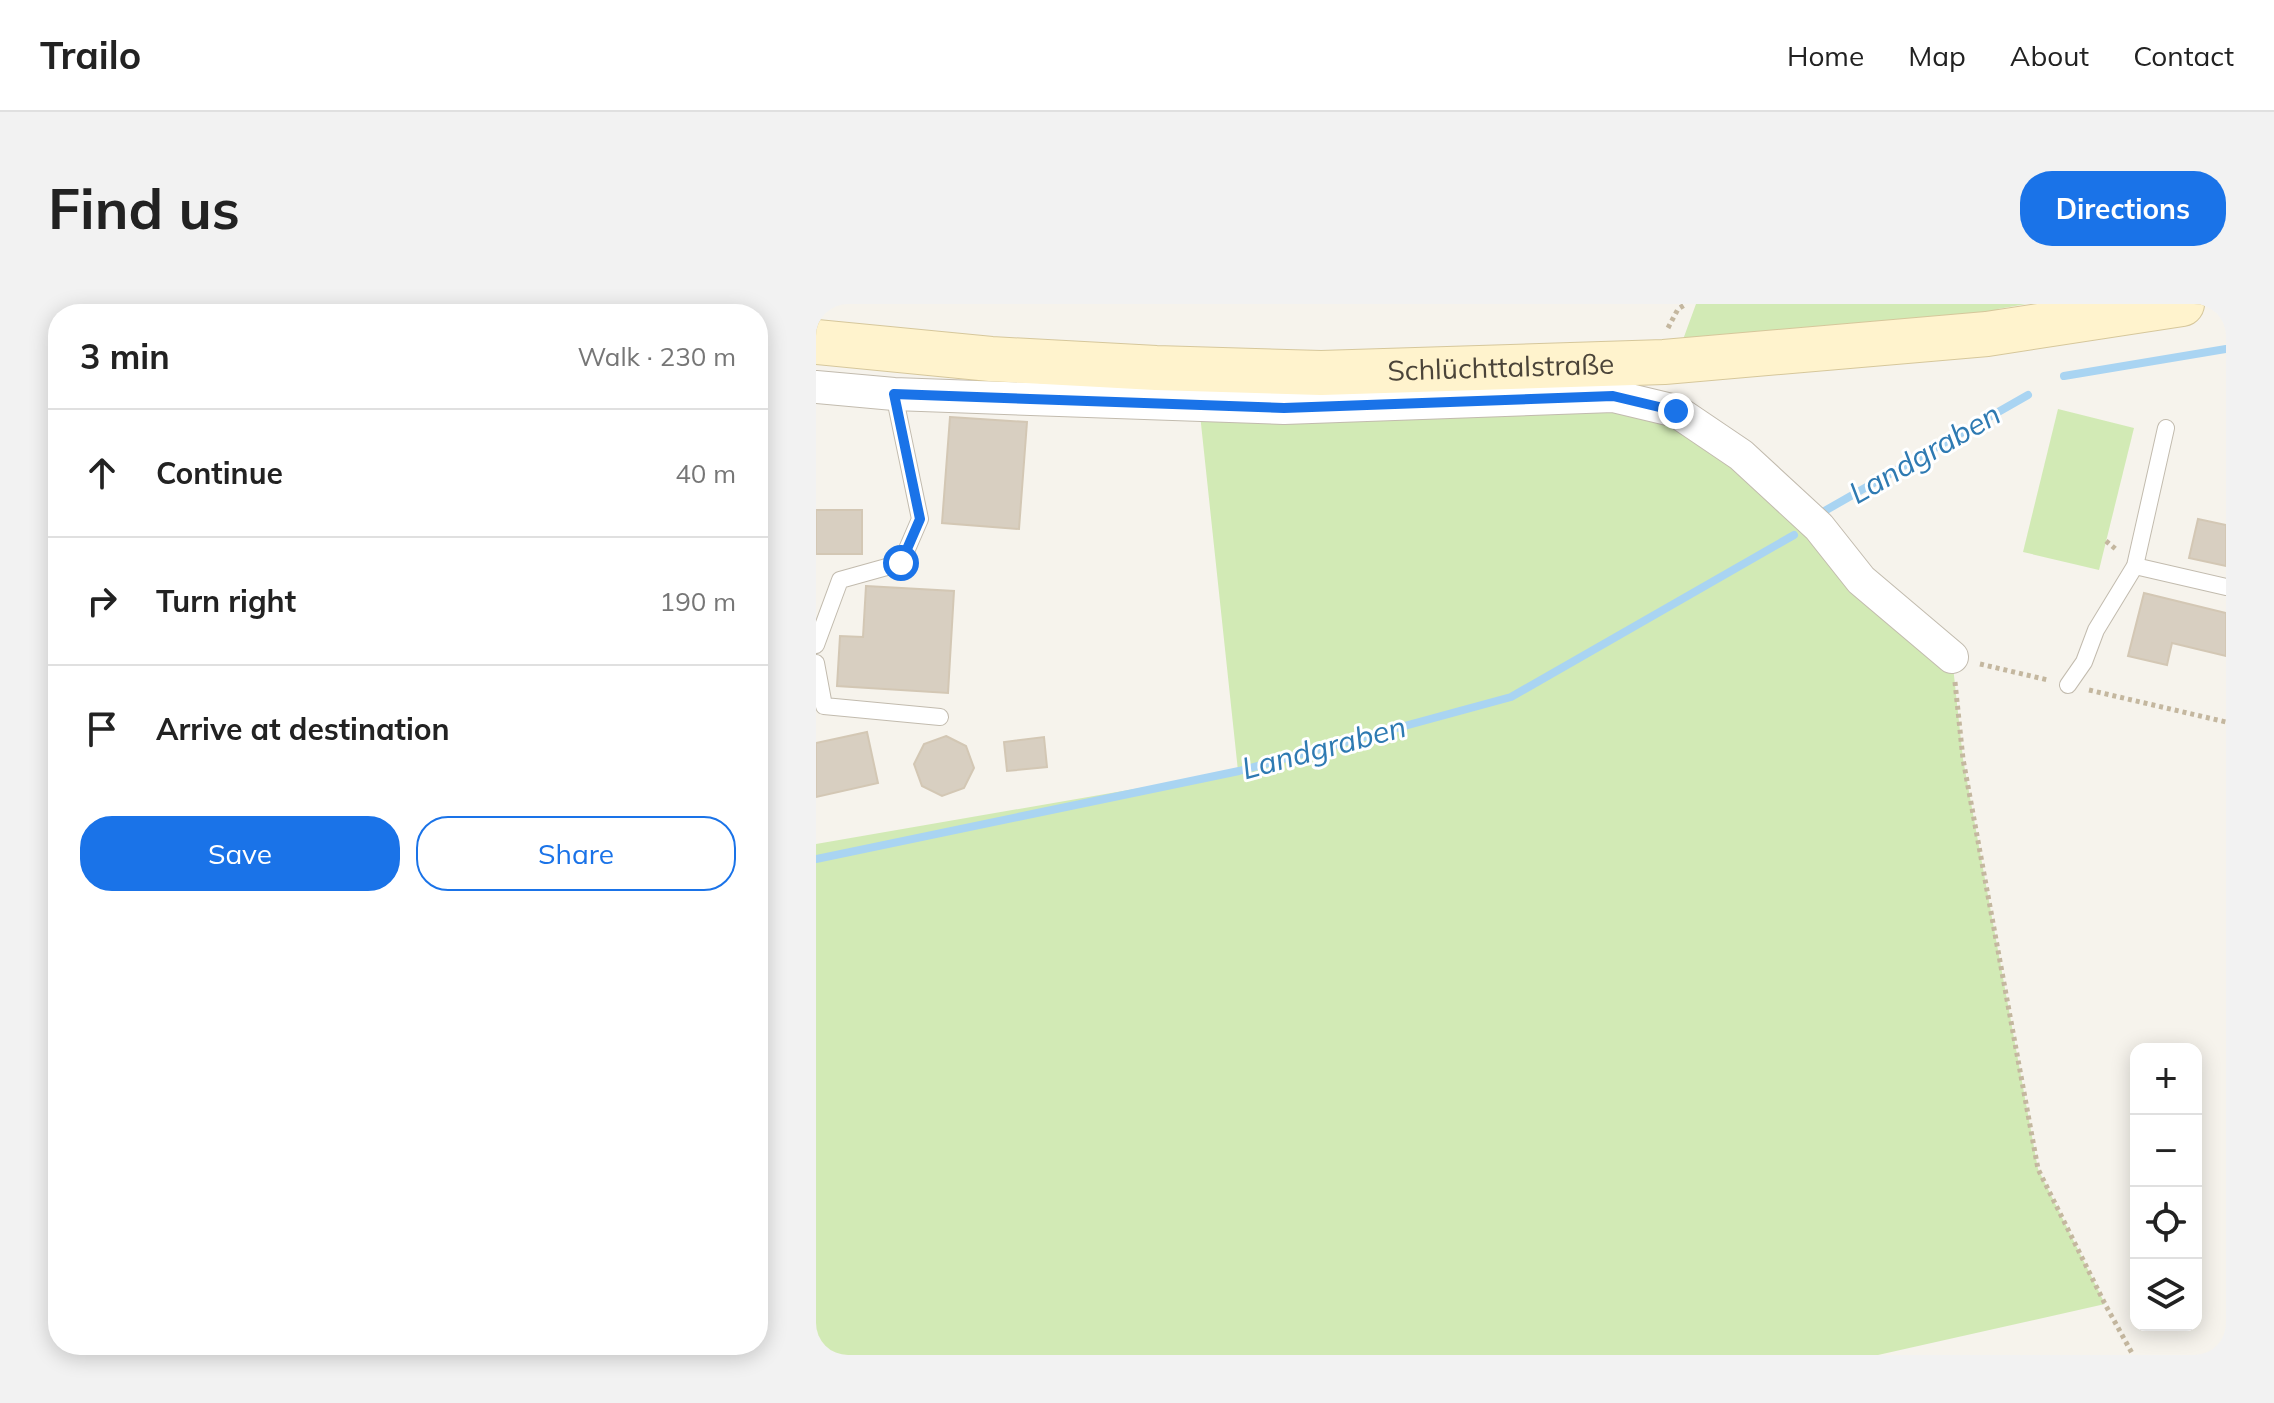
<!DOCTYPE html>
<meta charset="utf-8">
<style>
body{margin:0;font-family:Mulish,sans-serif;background:#f2f2f2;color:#222}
.controls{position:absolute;right:24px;bottom:24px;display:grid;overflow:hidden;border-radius:16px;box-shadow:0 4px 20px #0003}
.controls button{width:72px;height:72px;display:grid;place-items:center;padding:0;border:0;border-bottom:2px solid #e0e0e0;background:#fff;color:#222;font:40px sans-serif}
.stop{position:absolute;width:24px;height:24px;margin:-18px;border:6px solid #1a73e8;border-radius:50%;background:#fff}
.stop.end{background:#1a73e8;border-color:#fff;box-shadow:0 2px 8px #0008}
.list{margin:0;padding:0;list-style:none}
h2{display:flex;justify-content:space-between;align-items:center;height:104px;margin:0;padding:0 32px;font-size:34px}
h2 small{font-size:26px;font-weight:400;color:#767676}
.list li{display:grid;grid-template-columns:52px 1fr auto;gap:24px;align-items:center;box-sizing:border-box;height:128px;padding:0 32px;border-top:2px solid #e0e0e0}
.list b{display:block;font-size:30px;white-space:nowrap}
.list em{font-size:26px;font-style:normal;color:#767676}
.actions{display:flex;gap:16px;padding:24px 32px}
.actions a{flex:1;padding:18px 0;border:2px solid #1a73e8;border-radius:32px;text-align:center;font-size:28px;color:#1a73e8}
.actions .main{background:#1a73e8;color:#fff}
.icon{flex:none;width:44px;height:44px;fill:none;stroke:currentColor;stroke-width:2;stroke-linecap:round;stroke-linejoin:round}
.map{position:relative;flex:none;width:1410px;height:1051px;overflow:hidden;border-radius:32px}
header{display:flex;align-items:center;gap:48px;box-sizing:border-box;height:112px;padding:0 40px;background:#fff;border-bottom:2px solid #e0e0e0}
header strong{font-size:38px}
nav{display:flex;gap:44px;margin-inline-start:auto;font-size:28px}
.intro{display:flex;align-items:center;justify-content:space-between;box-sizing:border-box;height:192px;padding:0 48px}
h1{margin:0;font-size:56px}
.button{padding:20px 36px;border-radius:32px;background:#1a73e8;color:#fff;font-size:28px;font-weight:700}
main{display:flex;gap:48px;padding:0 48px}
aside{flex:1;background:#fff;border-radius:32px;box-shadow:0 4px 20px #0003}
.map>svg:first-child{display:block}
.green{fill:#d2eab5}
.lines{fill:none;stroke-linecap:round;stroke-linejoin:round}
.stream{stroke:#a9d4f2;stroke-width:8}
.building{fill:#d8cfc1;stroke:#d3c7b4;stroke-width:2}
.service-casing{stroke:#c2bbae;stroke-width:18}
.minor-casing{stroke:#c2bbae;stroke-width:34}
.secondary-casing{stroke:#d6c79b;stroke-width:46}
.path{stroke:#c4b79f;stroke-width:5;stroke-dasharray:4 4;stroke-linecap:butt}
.service{stroke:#fff;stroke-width:16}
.minor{stroke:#fff;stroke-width:32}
.secondary{stroke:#fff3cd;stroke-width:44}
.route{stroke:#1a73e8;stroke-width:10}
.labels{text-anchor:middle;stroke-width:6;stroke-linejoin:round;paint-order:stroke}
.street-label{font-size:28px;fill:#4b4439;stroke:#fff}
.water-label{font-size:30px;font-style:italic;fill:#2e7ab2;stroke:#fff}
</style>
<header>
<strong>Trailo</strong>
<nav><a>Home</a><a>Map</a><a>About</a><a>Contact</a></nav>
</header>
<div class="intro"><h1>Find us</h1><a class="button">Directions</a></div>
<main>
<aside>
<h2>3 min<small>Walk · 230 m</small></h2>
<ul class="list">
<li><svg class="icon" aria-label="ahead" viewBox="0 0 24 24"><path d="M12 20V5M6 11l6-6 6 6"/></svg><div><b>Continue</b></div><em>40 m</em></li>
<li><svg class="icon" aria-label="right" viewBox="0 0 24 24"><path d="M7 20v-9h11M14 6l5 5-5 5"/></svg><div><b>Turn right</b></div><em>190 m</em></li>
<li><svg class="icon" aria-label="arrive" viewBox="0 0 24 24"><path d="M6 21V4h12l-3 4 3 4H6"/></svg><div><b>Arrive at destination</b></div></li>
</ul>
<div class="actions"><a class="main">Save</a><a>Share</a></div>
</aside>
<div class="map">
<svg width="1410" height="1051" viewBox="0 0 1410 1051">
<rect width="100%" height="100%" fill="#f6f3ec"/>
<!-- green -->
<g class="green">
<path d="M880 0H1210L1182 5 1171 30 865 41Z"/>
<path d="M383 101 860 107 1136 353 1147 455 1222 865 1289 1000 1062 1051H0V540L422 467Z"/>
<path d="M1242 105 1318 124 1283 266 1207 248Z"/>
</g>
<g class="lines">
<!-- stream -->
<g class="stream">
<path d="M1248 72 1410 45"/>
<path d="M1005 209 1212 91"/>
<path d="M0 555 423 467 695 393 978 231"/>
</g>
</g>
<!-- building -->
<g class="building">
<path d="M134 113 211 118 203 225 126 219Z"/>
<rect x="0" y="206" width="46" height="44"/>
<path d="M1382 215 1410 221V262L1373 254Z"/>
<path d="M50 282 138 287 132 389 21 382 24 332 47 333Z"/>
<path d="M1328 289 1410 309V352L1356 339 1351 361 1312 352Z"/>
<path d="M51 428 62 479 0 493V439Z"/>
<path d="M130 432 150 442 158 464 148 484 126 492 106 482 98 460 108 440Z"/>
<path d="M228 433 231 463 191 467 188 438Z"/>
</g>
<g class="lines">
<!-- service casing -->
<g class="service-casing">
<g id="service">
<path d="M1319 262 1410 283"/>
<path d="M0 341 24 276 85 259 104 215 78 90"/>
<path d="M0 359 8 402 124 413"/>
<path d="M1252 381 1268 358 1280 326 1319 262 1350 124"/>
</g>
</g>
<!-- minor casing -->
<g class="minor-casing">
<path id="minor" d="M0 83 78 90 468 104 797 92 860 107 925 151 1003 223 1045 276 1136 353"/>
</g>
<!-- secondary casing -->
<g class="secondary-casing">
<g id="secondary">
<path id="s1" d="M0 38 175 55 340 64 505 69 848 58 1171 30 1366 0"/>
</g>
</g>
<!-- path -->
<g class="path">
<path d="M852 24 862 5 870 0"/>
<path d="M1290 237 1302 247"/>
<path d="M1164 360 1232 376"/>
<path d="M1139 378 1147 455 1222 865 1289 1000 1317 1051"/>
<path d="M1273 386 1410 418"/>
</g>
<!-- service -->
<use href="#service" class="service"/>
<!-- minor -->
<use href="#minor" class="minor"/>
<!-- secondary -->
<use href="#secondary" class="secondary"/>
</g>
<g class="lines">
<!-- route -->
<path class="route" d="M85 259 104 215 78 90 468 104 797 92 860 107"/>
</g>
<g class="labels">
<!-- street labels -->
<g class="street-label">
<text dy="10" stroke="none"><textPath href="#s1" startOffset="686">Schlüchttalstraße</textPath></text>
</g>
<!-- water labels -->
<g class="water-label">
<text transform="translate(1109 150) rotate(-30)" y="10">Landgraben</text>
<text transform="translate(508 444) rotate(-15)" y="10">Landgraben</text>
</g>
</g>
</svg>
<div class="controls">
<button>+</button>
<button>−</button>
<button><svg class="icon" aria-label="locate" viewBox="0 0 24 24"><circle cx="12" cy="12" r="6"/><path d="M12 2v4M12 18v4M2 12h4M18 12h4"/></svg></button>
<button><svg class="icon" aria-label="layers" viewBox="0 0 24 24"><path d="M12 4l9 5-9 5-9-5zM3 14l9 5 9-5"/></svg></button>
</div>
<div class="stop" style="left:85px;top:259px"></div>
<div class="stop end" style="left:860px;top:107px"></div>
</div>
</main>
